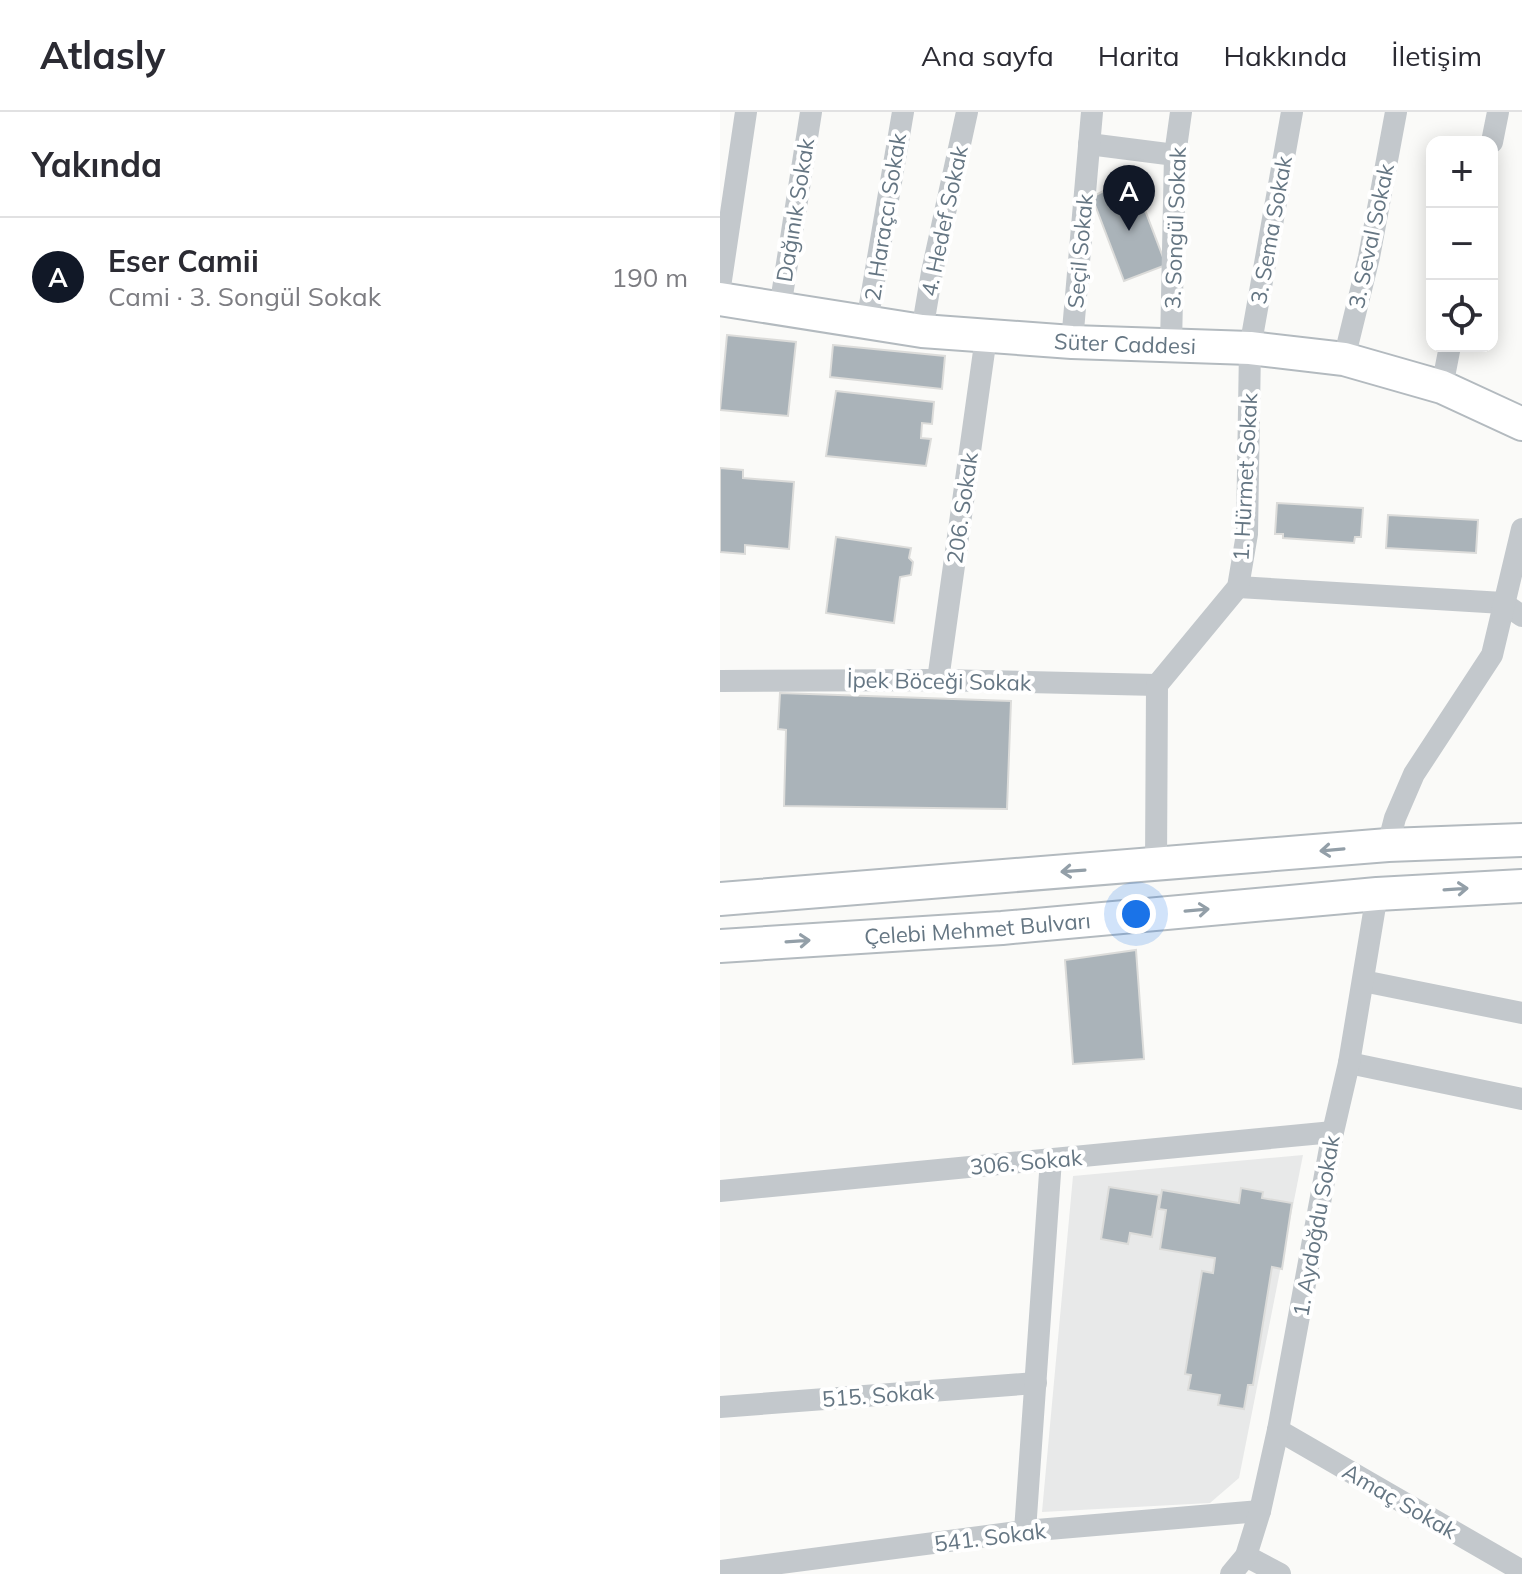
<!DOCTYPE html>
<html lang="tr">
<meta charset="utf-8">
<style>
body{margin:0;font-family:Mulish,sans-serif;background:#f7f7f7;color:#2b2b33}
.controls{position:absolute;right:24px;top:24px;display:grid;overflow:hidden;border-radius:16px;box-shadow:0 4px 20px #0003}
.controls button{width:72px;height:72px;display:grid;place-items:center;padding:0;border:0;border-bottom:2px solid #e1e1e2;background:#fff;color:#2b2b33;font:40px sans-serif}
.you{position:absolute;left:416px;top:802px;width:28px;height:28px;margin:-20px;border:6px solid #fff;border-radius:50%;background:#1a73e8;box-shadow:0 0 0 12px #1a73e833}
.badge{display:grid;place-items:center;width:52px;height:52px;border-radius:50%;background:#111827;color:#fff;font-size:26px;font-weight:700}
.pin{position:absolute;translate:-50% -66px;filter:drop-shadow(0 2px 4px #0008)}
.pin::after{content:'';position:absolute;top:42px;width:28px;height:24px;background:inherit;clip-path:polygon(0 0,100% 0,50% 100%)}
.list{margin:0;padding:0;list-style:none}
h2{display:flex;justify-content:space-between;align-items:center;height:104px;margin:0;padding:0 32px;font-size:34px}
h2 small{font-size:26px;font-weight:400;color:#7c7c81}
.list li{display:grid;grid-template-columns:52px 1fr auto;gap:24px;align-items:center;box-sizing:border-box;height:120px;padding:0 32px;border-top:2px solid #e1e1e2}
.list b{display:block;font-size:30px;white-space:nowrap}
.list p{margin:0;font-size:26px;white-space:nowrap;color:#7c7c81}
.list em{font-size:26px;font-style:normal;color:#7c7c81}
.icon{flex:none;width:44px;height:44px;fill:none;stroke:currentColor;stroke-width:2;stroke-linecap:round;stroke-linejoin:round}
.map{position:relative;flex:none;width:802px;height:1462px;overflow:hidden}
header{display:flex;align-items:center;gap:48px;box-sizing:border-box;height:112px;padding:0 40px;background:#fff;border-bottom:2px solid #e1e1e2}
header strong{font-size:38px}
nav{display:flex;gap:44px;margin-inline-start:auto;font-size:28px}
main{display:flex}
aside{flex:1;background:#fff}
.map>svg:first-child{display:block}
.built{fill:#e8e9e9}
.building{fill:#aab3b9;stroke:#dcdcda;stroke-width:2}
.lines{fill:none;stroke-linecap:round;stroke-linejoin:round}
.secondary-casing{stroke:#b3babf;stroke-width:36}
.minor{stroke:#c3c8cc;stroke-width:22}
.secondary{stroke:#fff;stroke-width:32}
.oneway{stroke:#939fa8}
.labels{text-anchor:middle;stroke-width:8;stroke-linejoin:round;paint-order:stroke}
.street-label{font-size:22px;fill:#657683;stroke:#fff}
</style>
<header>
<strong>Atlasly</strong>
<nav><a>Ana sayfa</a><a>Harita</a><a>Hakkında</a><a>İletişim</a></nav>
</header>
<main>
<aside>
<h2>Yakında<small></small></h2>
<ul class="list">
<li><span class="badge">A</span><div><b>Eser Camii</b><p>Cami · 3. Songül Sokak</p></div><em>190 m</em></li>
</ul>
</aside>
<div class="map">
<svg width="802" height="1462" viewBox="0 0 802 1462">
<rect width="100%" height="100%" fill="#fafaf8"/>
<!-- built -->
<path class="built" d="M583 1043 519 1366 490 1391 322 1400 353 1064Z"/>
<!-- building -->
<g class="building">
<path d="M412 64 446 153 404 169 372 85Z"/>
<path d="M7 223 76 230 68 304 0 298Z"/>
<path d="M113 233 225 244 222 277 110 265Z"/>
<path d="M116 279 214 290 212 312 202 311 201 326 211 327 206 354 106 344Z"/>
<path d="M0 356 23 358V366L74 370 69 437 25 433V442L0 440Z"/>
<path d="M557 391 643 396 641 425H635L634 431 563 426V422H555Z"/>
<path d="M668 403 758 408 756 441 666 436Z"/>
<path d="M116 425 191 436 189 446 193 450 191 463 180 465 174 511 106 501Z"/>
<path d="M60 581 291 589 287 697 64 694 66 618 58 617Z"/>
<path d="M416 838 424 947 353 952 345 848Z"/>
<path d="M389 1075 439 1083 432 1125 410 1121 408 1132 381 1127Z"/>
<path d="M521 1076 543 1080 542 1086 572 1091 562 1157 552 1155 533 1273H528L524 1297 498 1293 500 1283 468 1278 471 1263 465 1262 482 1159 493 1161 495 1146 440 1137 446 1098 439 1097 442 1078 519 1091Z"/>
</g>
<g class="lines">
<!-- secondary casing -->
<g class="secondary-casing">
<g id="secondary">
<path id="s1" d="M0 187 202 219 352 230 530 236 624 247 722 275 802 312"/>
<path d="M0 787 668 733 802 728"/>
<path id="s2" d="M0 834 282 816 657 782 802 774"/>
</g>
</g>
<!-- minor -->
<g class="minor">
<path d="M772 30 778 0"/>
<path d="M369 32 455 43"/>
<path d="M0 175 26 0"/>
<path d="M60 196 91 0"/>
<path d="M147 210 183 0"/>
<path d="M202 219 212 160 247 0"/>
<path d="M352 230 372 0"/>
<path d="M451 233 455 43 461 0"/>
<path d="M624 247 649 145 676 0"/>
<path d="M722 275 730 234"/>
<path d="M518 475 783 491 802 504"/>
<path d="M218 568 266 225"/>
<path d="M0 569 218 568 437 573"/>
<path d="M668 733 675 706 694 662 772 543 802 417"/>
<path d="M436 753 437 573 518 475 527 422 530 236 572 0"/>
<path d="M643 869 802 901"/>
<path d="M629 951 802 987"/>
<path d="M0 1079 613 1020"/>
<path d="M0 1295 316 1271"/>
<path d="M558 1318 802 1459"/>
<path d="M305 1419 331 1047"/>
<path d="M526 1444 560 1462"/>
<path d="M0 1459 305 1419 540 1399"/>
<path d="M511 1462 526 1444 540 1399 558 1318 613 1020 629 951 657 782"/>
</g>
<!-- secondary -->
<use href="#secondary" class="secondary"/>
</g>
<!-- one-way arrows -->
<defs><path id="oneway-shaft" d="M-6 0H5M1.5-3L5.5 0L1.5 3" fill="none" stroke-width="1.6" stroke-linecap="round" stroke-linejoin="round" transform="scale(2)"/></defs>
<g class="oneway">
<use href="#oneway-shaft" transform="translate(612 738) rotate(175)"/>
<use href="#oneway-shaft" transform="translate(353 759) rotate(176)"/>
<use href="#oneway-shaft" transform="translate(736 777) rotate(-4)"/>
<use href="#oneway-shaft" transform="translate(477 798) rotate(-5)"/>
<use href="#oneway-shaft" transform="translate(78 829) rotate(-4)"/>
</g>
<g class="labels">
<!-- street labels -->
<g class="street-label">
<text transform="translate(75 98) rotate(-81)" y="8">Dağınık Sokak</text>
<text transform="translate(165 105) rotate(-81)" y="8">2. Haraçcı Sokak</text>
<text transform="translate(224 109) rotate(-78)" y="8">4. Hedef Sokak</text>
<text transform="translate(455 116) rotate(-88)" y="8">3. Songül Sokak</text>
<text transform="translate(551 118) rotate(-80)" y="8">3. Sema Sokak</text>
<text transform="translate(651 124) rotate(-78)" y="8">3. Seval Sokak</text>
<text transform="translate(360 139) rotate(-85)" y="8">Seçil Sokak</text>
<text dy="8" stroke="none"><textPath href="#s1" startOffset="408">Süter Caddesi</textPath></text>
<text transform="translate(525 365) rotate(-87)" y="8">1. Hürmet Sokak</text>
<text transform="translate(242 396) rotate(-82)" y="8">206. Sokak</text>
<text transform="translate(219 569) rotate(1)" y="8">İpek Böceği Sokak</text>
<text dy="8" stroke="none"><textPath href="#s2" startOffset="258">Çelebi Mehmet Bulvarı</textPath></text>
<text transform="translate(306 1050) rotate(-5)" y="8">306. Sokak</text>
<text transform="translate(596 1114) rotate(-80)" y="8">1. Aydoğdu Sokak</text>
<text transform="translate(158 1283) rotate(-4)" y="8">515. Sokak</text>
<text transform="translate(680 1389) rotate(30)" y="8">Amaç Sokak</text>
<text transform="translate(270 1425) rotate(-7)" y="8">541. Sokak</text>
</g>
</g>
</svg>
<div class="controls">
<button>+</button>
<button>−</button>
<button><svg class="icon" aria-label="locate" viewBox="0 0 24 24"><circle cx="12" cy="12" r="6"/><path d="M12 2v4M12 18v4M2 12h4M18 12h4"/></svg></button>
</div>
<div class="you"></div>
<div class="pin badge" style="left:409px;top:119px">A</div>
</div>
</main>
